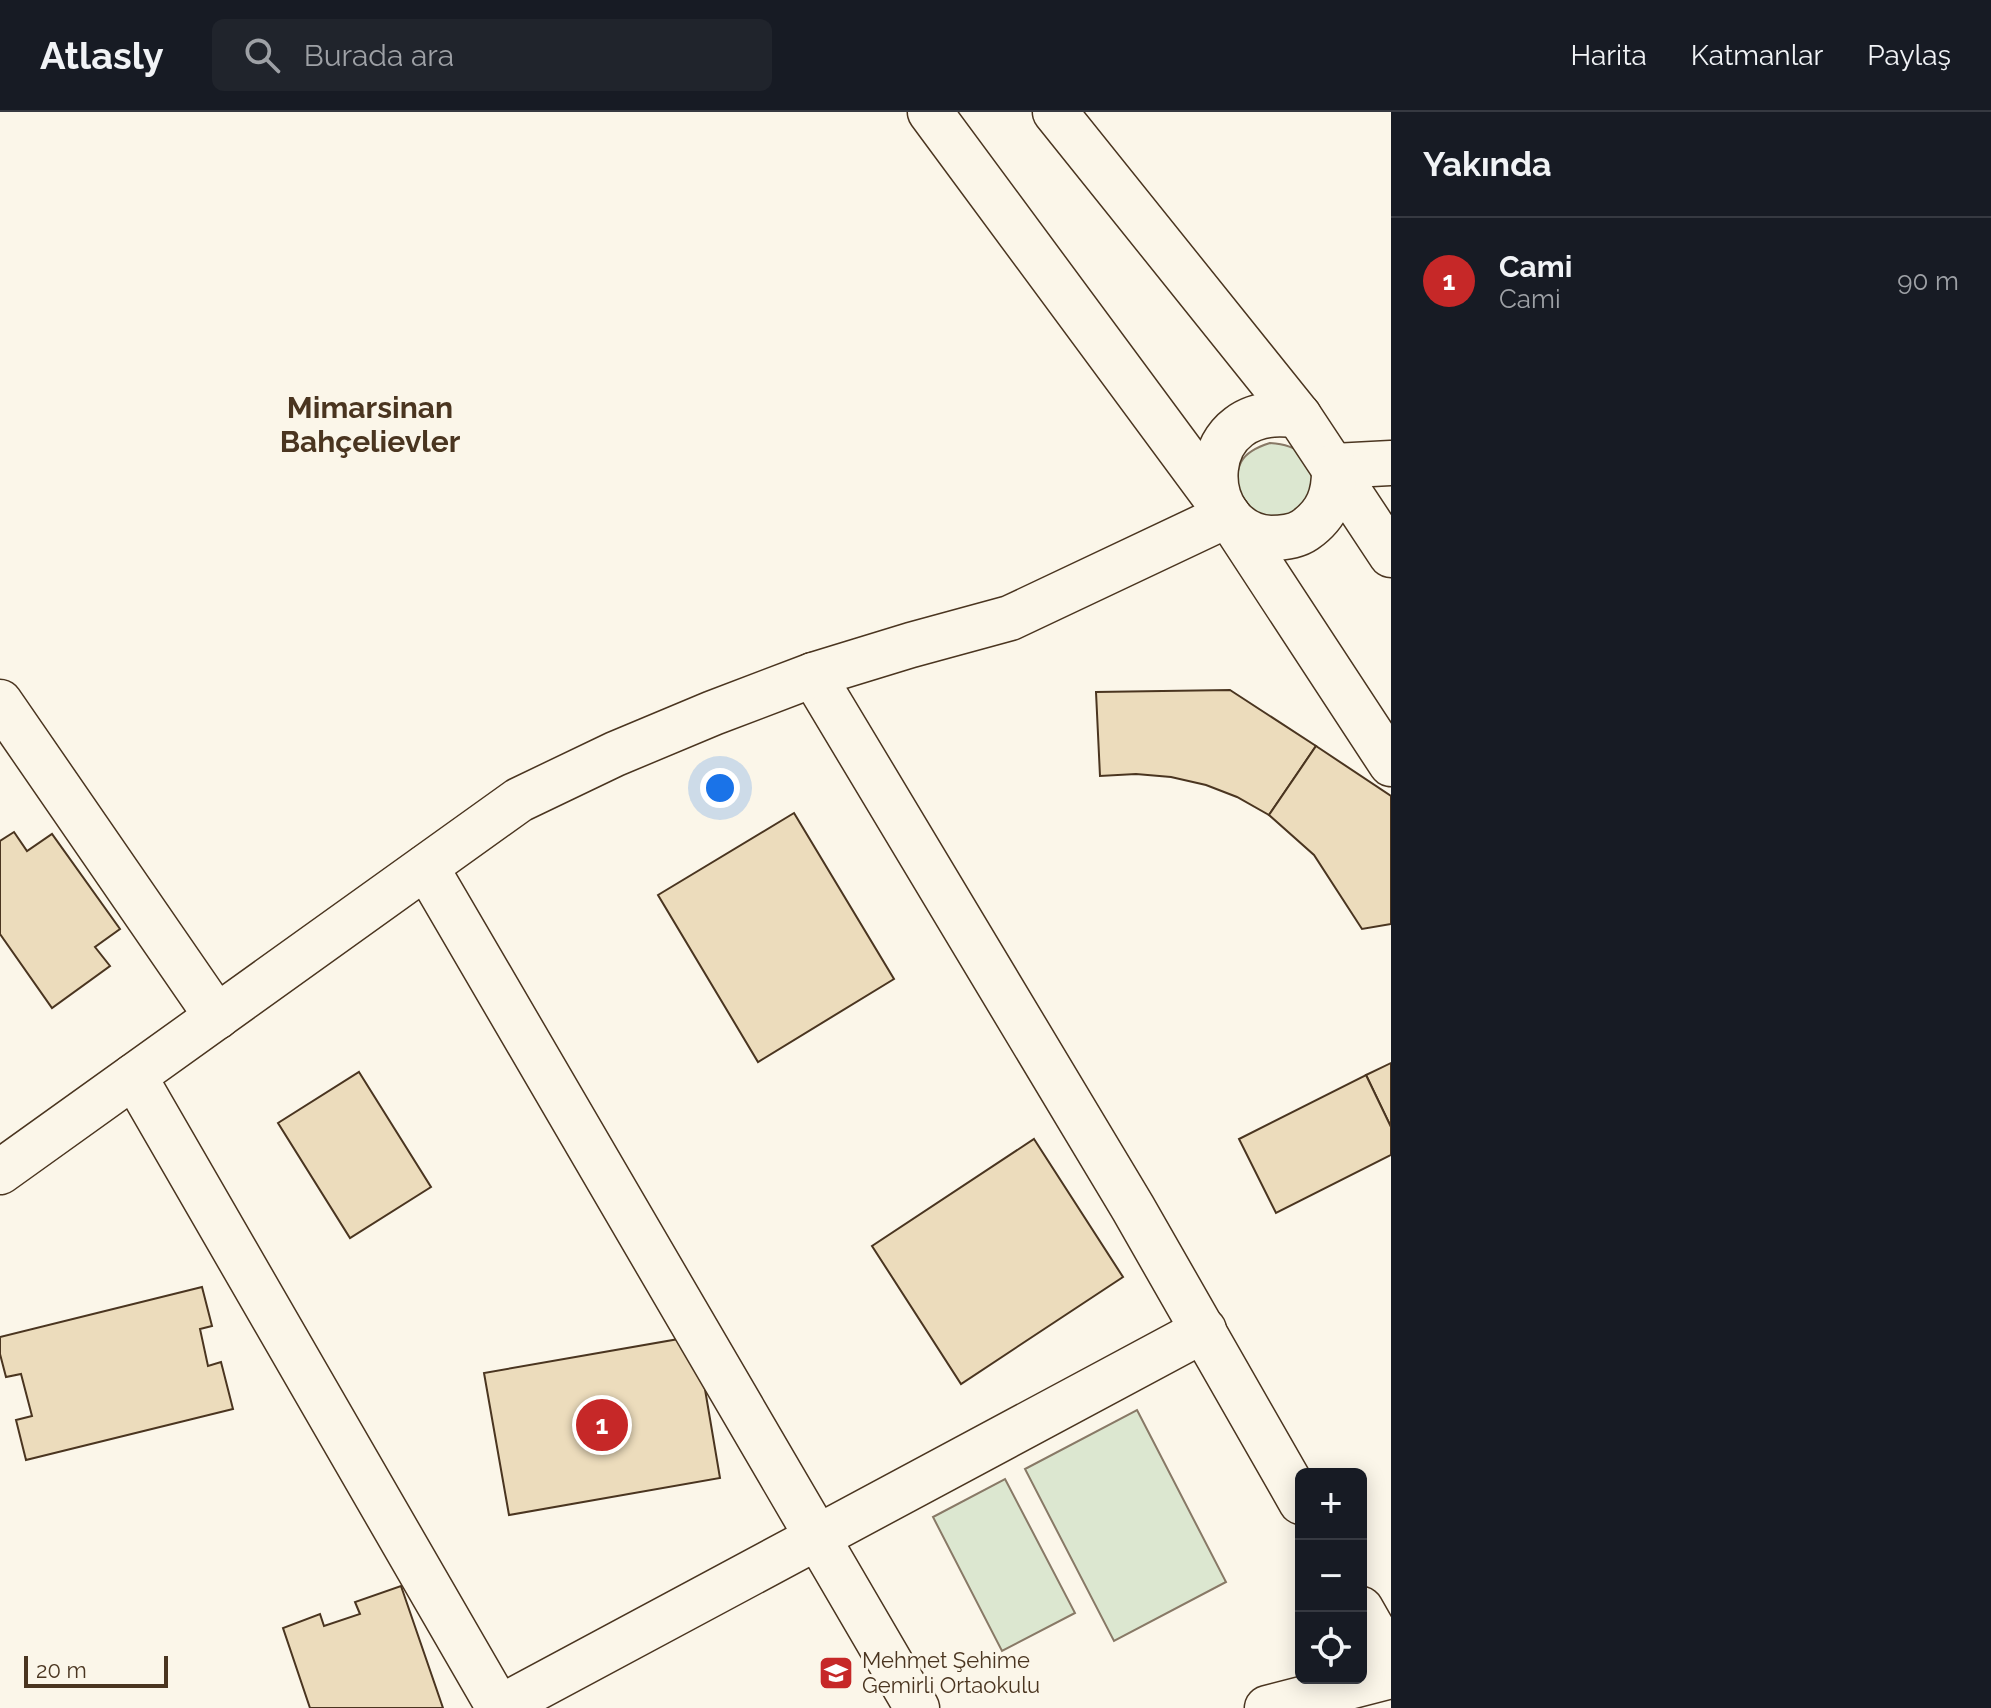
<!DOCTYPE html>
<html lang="tr">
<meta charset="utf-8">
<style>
body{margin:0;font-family:Raleway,sans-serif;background:#20242c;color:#f1f3f6}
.controls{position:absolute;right:24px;bottom:24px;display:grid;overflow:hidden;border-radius:12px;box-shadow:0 4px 20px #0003}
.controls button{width:72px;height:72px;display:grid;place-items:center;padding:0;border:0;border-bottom:2px solid #363941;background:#171b24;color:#f1f3f6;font:40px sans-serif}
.scale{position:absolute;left:24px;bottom:20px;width:144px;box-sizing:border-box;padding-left:8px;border:4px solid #4a3520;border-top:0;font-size:22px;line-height:28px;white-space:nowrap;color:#4a3520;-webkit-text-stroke:6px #fbf6e9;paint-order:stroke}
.you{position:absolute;left:720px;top:676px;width:28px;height:28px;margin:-20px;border:6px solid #fff;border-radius:50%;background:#1a73e8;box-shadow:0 0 0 12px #1a73e833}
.badge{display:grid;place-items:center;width:52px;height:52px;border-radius:50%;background:#c62828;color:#fff;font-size:26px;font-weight:700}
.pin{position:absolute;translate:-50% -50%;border:4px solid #fff;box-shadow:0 2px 8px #0006}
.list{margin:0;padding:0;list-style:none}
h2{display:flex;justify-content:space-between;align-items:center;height:104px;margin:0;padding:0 32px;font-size:34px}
h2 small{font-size:26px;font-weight:400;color:#9ea1a6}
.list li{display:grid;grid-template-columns:52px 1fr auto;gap:24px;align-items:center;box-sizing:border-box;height:128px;padding:0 32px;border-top:2px solid #363941}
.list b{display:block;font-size:30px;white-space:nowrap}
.list p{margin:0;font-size:26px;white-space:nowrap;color:#9ea1a6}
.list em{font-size:26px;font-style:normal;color:#9ea1a6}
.icon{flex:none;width:44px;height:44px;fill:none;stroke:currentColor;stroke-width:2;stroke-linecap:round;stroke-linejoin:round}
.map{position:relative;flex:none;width:1391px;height:1596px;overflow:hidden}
header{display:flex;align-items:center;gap:48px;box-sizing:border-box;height:112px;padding:0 40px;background:#171b24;border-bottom:2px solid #363941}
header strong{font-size:38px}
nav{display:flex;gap:44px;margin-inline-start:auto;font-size:28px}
.search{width:560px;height:72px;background:#20242c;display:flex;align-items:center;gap:20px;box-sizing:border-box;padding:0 28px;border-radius:12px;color:#9ea1a6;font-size:30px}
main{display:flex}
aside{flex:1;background:#171b24}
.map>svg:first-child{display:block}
.green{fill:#dce7d0;stroke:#887966;stroke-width:2}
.building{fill:#ecdcbc;stroke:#4a3520;stroke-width:2}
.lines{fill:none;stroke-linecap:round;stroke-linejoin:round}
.minor-casing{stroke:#4a3520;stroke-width:47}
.major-casing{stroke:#4a3520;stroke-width:47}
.minor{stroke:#fbf6e9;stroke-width:44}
.major{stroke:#fbf6e9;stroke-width:44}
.labels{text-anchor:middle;stroke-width:6;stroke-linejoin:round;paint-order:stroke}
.poi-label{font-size:22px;fill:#4a3520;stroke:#fbf6e9;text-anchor:start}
.district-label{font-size:30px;font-weight:bold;fill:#4a3520;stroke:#fbf6e9}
</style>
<header>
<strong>Atlasly</strong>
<div class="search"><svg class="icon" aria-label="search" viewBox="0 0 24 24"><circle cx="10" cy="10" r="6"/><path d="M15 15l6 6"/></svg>Burada ara</div>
<nav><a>Harita</a><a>Katmanlar</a><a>Paylaş</a></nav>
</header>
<main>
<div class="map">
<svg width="1391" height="1596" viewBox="0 0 1391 1596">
<rect width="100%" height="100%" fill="#fbf6e9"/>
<!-- green -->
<g class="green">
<path d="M1270 331C1303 333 1307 346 1316 374L1305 400 1266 411 1236 383C1237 353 1238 341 1270 331Z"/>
<path d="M1137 1298 1226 1470 1114 1529 1025 1357Z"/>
<path d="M1005 1367 1075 1501 1002 1539 933 1405Z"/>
</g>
<!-- building -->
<g class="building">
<path d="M1230 578 1316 634 1269 703 1237 685 1206 673 1171 665 1136 662 1100 664 1096 580Z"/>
<path d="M1316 634 1391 684V812L1362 817 1314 743 1269 703Z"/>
<path d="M794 701 894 867 758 950 658 783Z"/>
<path d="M14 720 27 739 52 722 120 817 95 835 110 854 52 896 0 822V729Z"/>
<path d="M1391 951V1015L1366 963Z"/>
<path d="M359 960 431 1075 350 1126 278 1011Z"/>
<path d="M1366 963 1391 1015V1043L1276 1101 1239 1027Z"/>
<path d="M1034 1027 1123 1165 961 1272 872 1134Z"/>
<path d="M202 1175 212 1214 200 1217 208 1254 221 1250 233 1297 26 1348 16 1308 32 1304 21 1262 6 1265 0 1242V1225Z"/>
<path d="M696 1224 720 1366 509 1403 484 1261Z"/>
<path d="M401 1474 443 1596H310L283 1516 320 1502 324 1514 360 1502 355 1490Z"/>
</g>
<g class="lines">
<!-- minor casing -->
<g class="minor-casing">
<g id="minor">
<path d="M1334 354 1391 351"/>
<path d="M813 563 1133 1096 1301 1390"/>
<path d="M0 590 217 905"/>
<path d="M426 755 917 1596"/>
<path d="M134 964 499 1596"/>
<path d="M0 1060 519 688 615 642 713 601 813 563 911 533 1010 506 1228 403"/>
<path d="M1361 1497 1391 1550"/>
<path d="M499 1596 1204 1218"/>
<path d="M1267 1596 1391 1564"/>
</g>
</g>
<!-- major casing -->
<g class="major-casing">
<g id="major">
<path d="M930 0 1228 403 1391 652"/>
<path d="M1055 0 1299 304 1391 443"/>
<path d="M1299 304C1192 286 1194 421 1270 426 1282 426 1295 425 1305 418 1328 402 1335 382 1334 354"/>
</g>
</g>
<!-- minor -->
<use href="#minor" class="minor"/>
<!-- major -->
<use href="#major" class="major"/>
</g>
<!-- icons -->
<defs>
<g id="school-square" transform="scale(1.8)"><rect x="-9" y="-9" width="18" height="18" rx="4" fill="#c62828" stroke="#fbf6e9"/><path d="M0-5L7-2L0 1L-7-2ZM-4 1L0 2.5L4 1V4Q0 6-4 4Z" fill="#fff"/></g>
</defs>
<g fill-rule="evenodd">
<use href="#school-square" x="836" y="1561"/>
</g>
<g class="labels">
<!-- poi labels -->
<g class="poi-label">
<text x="862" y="1556">Mehmet Şehime<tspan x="862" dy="25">Gemirli Ortaokulu</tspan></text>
</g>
<!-- district labels -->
<g class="district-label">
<text x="370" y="306">Mimarsinan<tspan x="370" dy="34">Bahçelievler</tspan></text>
</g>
</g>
</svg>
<div class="controls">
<button>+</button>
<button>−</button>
<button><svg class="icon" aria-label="locate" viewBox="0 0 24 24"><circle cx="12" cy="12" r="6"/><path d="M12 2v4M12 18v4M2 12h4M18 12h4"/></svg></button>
</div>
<div class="scale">20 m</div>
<div class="you"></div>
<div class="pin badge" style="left:602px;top:1313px">1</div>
</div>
<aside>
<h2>Yakında<small></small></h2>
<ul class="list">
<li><span class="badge">1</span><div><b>Cami</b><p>Cami</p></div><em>90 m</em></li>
</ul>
</aside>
</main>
